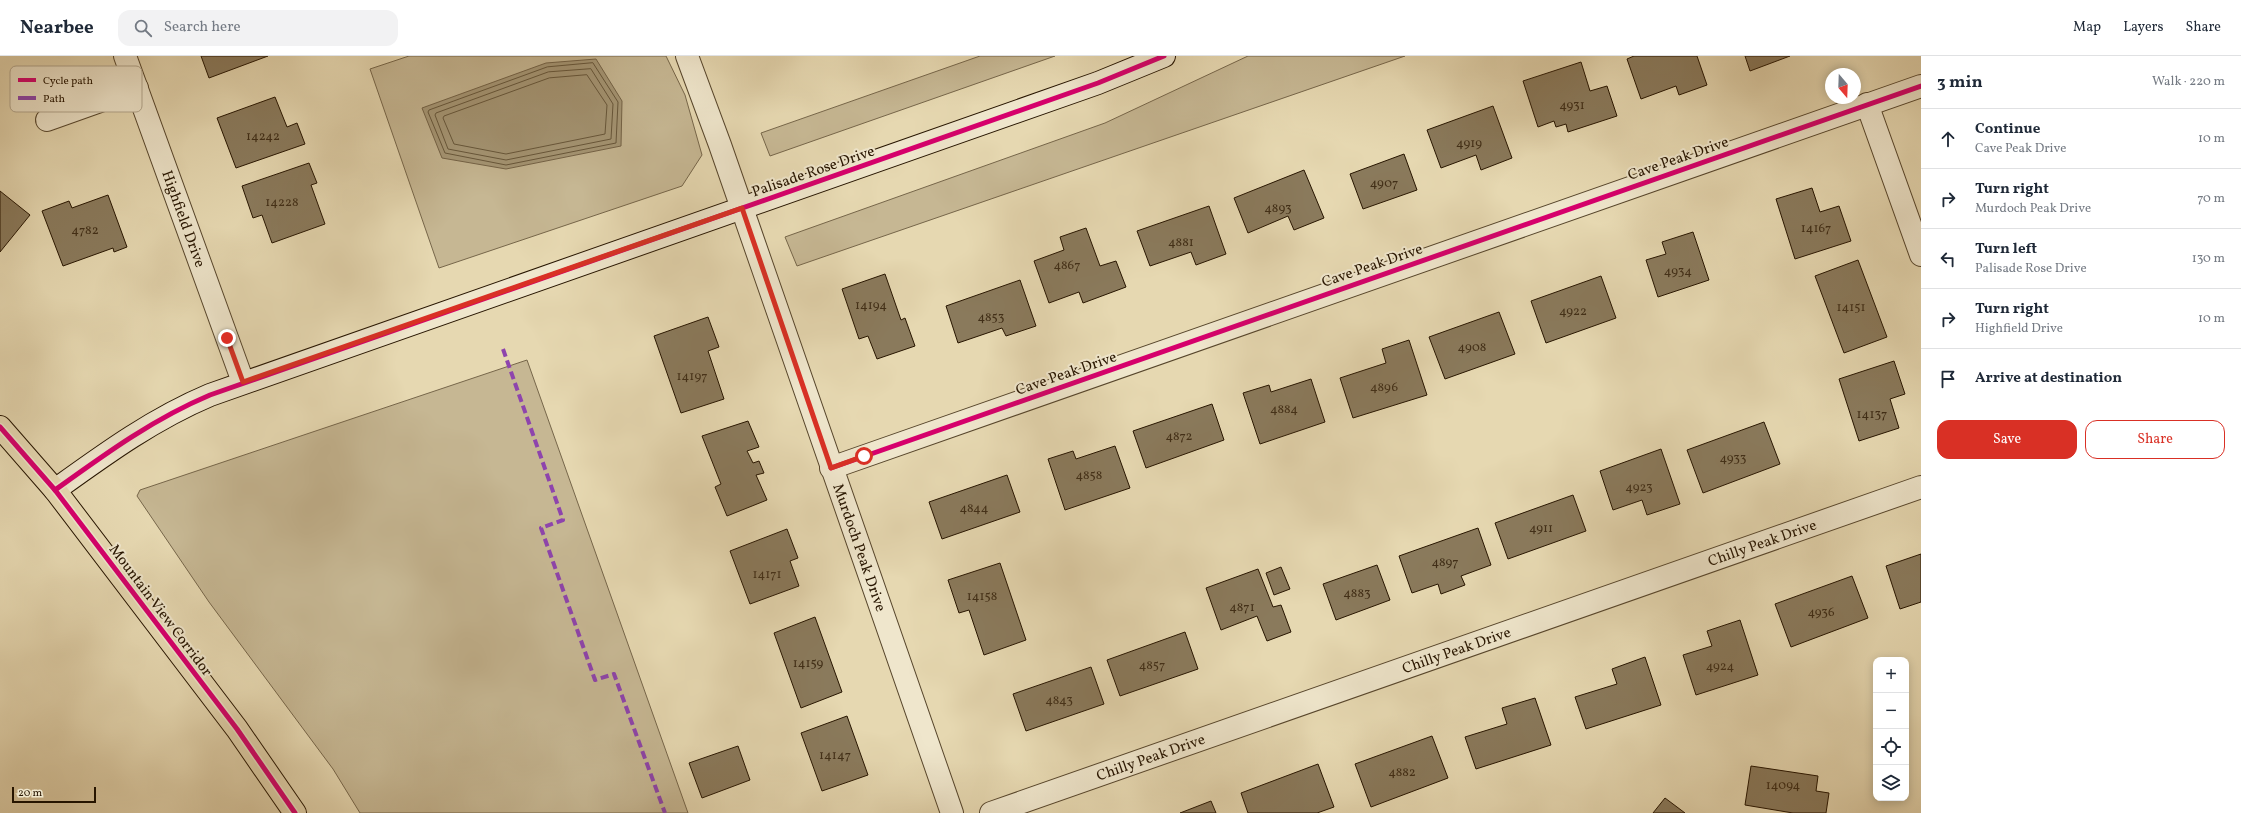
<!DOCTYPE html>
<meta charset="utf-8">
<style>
body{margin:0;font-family:Vollkorn,serif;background:#f2f2f3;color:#1f2937}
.controls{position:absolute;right:12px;bottom:12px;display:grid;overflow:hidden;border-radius:8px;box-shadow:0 2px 10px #0003}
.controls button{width:36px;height:36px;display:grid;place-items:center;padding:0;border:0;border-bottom:1px solid #e0e1e3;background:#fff;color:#1f2937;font:20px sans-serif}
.compass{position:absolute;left:1825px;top:12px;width:36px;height:36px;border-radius:50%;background:#fff;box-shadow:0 2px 10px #0003;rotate:161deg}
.scale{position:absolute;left:12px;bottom:10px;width:84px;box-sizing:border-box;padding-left:4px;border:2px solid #271500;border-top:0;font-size:11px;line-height:14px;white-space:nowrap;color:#271500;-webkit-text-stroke:3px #efe6cc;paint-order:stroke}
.stop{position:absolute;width:12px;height:12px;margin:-9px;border:3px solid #d93025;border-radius:50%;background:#fff}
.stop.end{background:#d93025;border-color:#fff;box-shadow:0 1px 4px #0008}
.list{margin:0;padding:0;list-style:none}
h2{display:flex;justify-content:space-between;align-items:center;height:52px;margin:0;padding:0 16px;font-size:17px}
h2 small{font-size:13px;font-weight:400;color:#747a83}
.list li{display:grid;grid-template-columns:26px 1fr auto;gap:12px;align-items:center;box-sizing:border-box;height:60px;padding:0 16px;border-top:1px solid #e0e1e3}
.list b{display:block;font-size:15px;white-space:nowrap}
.list p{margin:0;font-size:13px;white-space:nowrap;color:#747a83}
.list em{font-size:13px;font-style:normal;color:#747a83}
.actions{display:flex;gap:8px;padding:12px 16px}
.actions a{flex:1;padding:9px 0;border:1px solid #d93025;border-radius:12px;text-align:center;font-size:14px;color:#d93025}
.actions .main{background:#d93025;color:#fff}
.icon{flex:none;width:22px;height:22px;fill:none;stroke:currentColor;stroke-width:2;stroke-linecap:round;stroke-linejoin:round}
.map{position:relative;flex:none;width:1921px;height:757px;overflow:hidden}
header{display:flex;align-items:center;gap:24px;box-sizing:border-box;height:56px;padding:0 20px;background:#fff;border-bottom:1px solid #e0e1e3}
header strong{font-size:19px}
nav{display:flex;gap:22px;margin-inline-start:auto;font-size:14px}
.search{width:280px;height:36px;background:#f2f2f3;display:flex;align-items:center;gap:10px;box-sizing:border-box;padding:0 14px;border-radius:12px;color:#747a83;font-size:15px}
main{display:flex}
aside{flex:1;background:#fff}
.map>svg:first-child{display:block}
.green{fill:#c6b793;stroke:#76664a}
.water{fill:#a59675;stroke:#736246}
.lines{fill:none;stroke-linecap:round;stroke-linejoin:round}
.shore{stroke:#66563a;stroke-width:1}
.building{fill:#8a7a5c;stroke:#271500}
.street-casing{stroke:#57462c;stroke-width:24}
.secondary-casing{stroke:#271500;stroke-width:24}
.highway-casing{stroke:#271500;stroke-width:24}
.street{stroke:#efe6cc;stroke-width:22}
.secondary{stroke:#efe6cc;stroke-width:22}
.highway{stroke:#e6d8b1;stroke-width:22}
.quiet{stroke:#8e44ad;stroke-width:4;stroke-dasharray:8 4;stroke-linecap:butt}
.cycleway-casing{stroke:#efe6cc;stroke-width:8}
.cycleway{stroke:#d6006c;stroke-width:5}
.route{stroke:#d93025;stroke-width:5}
.labels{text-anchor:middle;stroke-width:4;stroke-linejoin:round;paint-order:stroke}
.number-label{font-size:13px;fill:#402e17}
.street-label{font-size:15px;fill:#271500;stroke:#efe6cc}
.key{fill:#efe6cc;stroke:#b3a78f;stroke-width:1}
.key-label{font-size:11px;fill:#271500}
</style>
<header>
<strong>Nearbee</strong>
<div class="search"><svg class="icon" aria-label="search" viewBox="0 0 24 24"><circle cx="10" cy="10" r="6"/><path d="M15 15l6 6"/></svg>Search here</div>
<nav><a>Map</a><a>Layers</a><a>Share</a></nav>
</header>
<main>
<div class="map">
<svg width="1921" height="757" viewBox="0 0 1921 757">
<rect width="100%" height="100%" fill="#e6d8b1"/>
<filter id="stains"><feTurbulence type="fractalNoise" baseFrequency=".005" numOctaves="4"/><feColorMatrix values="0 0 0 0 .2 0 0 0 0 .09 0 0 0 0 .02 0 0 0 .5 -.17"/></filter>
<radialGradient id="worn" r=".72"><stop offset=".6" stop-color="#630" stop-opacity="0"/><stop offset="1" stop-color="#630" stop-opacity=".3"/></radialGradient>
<!-- green -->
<g class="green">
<path d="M409 0H666L685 39 702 99 682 130 439 212 370 13Z"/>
<path d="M980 0H1055L770 100 761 77Z"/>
<path d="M1248 0H1405L797 210 785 181 1105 67Z"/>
<path d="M527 304 688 757H360L333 713 209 546 137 440 140 434Z"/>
</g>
<!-- water -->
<path class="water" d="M596 3 622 45 621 90 506 113 442 102 422 52 546 7Z"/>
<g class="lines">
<!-- shore -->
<g class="shore">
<path d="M593 7 618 46 616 87 506 109 445 97 428 56 429 54 547 11Z"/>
<path d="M591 13 613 48 611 83 506 104 448 93 435 59 436 57 548 16Z"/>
<path d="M587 19 607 49 605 78 506 98 454 88 443 62 444 60 549 22Z"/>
</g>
</g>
<!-- building -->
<g class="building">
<path d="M201 0H268L209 22Z"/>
<path d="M1634 0H1697L1707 29 1679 39 1676 30 1641 43 1627 3Z"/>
<path d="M1745 0H1790L1750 15Z"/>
<path d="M1581 6 1590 35 1607 30 1617 60 1568 76 1566 68 1556 71 1554 65 1538 71 1523 25Z"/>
<path d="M275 41 287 71 297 67 305 88 236 112 217 62Z"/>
<path d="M1493 50 1512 102 1481 114 1476 99 1441 112 1427 74Z"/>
<path d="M1404 98 1417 134 1363 153 1350 118Z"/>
<path d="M309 107 317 127 311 129 325 168 272 187 262 159 253 162 242 130Z"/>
<path d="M1304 114 1324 162 1294 174 1288 160 1248 177 1234 142Z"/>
<path d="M1812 132 1820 156 1839 150 1851 185 1795 203 1776 143Z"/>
<path d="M0 135 30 159 0 196Z"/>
<path d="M108 139 127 191 114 196 113 192 63 210 42 155 69 145 72 152Z"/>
<path d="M1209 150 1226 198 1196 209 1191 196 1150 210 1137 175Z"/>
<path d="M1086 172 1100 210 1116 205 1126 231 1083 247 1079 236 1049 247 1034 205 1064 194 1060 181Z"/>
<path d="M1693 176 1709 224 1658 241 1646 204 1666 198 1662 186Z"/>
<path d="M1858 204 1887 281 1844 297 1815 220Z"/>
<path d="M885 218 901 264 905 262 915 290 877 303 868 280 859 283 842 233Z"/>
<path d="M1601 220 1616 262 1546 287 1531 245Z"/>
<path d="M1020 224 1036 270 1006 280 1002 272 958 287 946 250Z"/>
<path d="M1499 256 1515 298 1445 323 1429 281Z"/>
<path d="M708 261 719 291 708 295 724 343 681 357 654 280Z"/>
<path d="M1409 284 1427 339 1353 362 1340 322 1386 307 1382 293Z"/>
<path d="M1894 305 1905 338 1890 343 1899 372 1859 385 1839 323Z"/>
<path d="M1311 323 1325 366 1260 388 1243 337 1269 329 1271 336Z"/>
<path d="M1212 348 1224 384 1146 412 1133 375Z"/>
<path d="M748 365 759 391 747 395 753 407 759 405 764 417 756 419 767 444 727 460 715 431 721 428 702 380Z"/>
<path d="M1764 366 1780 408 1703 437 1687 394Z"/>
<path d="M1115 390 1130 432 1065 454 1048 403 1073 395 1076 403Z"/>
<path d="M1661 393 1680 448 1647 459 1642 444 1613 454 1600 415Z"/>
<path d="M1007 419 1020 456 942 483 929 446Z"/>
<path d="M1573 439 1586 475 1508 503 1495 467Z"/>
<path d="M1478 472 1491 509 1461 520 1465 529 1441 538 1438 528 1412 537 1399 500Z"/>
<path d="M787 473 798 502 790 505 799 530 750 548 730 495Z"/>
<path d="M1921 498V546L1900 553 1886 510Z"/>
<path d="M1000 507 1026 584 984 599 969 554 959 557 948 524Z"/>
<path d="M1377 509 1390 544 1336 564 1323 528Z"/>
<path d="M1281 511 1290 533 1274 539 1266 517Z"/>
<path d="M1258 513 1273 551 1281 549 1291 576 1267 585 1257 560 1221 574 1206 532Z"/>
<path d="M1852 520 1868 562 1791 591 1775 548Z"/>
<path d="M815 561 842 636 801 652 774 577Z"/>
<path d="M1740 564 1758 619 1696 639 1683 599 1712 590 1707 575Z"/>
<path d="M1185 576 1198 613 1120 640 1107 604Z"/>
<path d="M1645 601 1661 649 1586 673 1575 641 1617 628 1612 613Z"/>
<path d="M1091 611 1104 648 1026 675 1013 638Z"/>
<path d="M1535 642 1551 689 1476 713 1465 681 1507 668 1502 652Z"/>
<path d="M847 660 868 719 822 735 801 677Z"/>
<path d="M1432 680 1448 722 1371 751 1355 708Z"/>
<path d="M738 690 750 724 702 742 689 707Z"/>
<path d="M1318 708 1334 751 1317 757H1248L1241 737Z"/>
<path d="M1751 710 1818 720 1816 735 1829 737 1826 757H1793L1745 749Z"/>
<path d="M1665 742 1685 757H1653Z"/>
<path d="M1211 745 1216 757H1180Z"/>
</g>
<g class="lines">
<!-- street casing -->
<g class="street-casing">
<g id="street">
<path id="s1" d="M125 0 243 326"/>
<path id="s2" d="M687 0 720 89 952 757"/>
<path d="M1867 48 1921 199"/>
<path d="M47 64 137 32"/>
<path d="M831 412 1921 30"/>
<path id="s3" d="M991 757 1921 431"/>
</g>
</g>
<!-- secondary casing -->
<g class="secondary-casing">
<path id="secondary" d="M55 434C105 398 153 363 210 339L1098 27 1164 0"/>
</g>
<!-- highway casing -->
<g class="highway-casing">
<path id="highway" d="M0 371 55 434 237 673 295 757"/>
</g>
<!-- street -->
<use href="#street" class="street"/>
<!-- secondary -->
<use href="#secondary" class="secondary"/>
<!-- highway -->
<use href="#highway" class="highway"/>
<!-- quiet -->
<path class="quiet" d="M503 293 563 464 541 472 595 624 614 618 665 757"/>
<!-- cycleway casing -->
<g class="cycleway-casing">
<g id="cycleway">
<path d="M0 371 55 434 237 673 295 757"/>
<path d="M831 412 1921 30"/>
<path d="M55 434C105 398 153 363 210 339L1098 27 1164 0"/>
</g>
</g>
<!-- cycleway -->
<use href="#cycleway" class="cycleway"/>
</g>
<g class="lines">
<!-- route -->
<path class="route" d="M227 282 243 326 742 152 831 412 864 400"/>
</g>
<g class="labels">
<!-- number labels -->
<g class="number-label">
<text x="1572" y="53">4931</text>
<text x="263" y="84">14242</text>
<text x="1469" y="91">4919</text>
<text x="1384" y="131">4907</text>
<text x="282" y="150">14228</text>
<text x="1278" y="156">4893</text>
<text x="1816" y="176">14167</text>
<text x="85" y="178">4782</text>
<text x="1181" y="190">4881</text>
<text x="1067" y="213">4867</text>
<text x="1678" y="219">4934</text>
<text x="871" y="253">14194</text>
<text x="1851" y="255">14151</text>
<text x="1573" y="259">4922</text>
<text x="991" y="265">4853</text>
<text x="1472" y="295">4908</text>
<text x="692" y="324">14197</text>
<text x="1384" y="335">4896</text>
<text x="1284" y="357">4884</text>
<text x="1872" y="362">14137</text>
<text x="1179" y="384">4872</text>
<text x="1733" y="406">4933</text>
<text x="1089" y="423">4858</text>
<text x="1639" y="435">4923</text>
<text x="974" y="456">4844</text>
<text x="1541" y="476">4911</text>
<text x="1445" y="510">4897</text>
<text x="767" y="522">14171</text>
<text x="1357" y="541">4883</text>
<text x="982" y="544">14158</text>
<text x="1242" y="555">4871</text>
<text x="1821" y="560">4936</text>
<text x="808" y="611">14159</text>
<text x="1152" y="613">4857</text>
<text x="1720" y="614">4924</text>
<text x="1059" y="648">4843</text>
<text x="835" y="703">14147</text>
<text x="1402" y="720">4882</text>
<text x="1783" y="733">14094</text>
</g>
<!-- street labels -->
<g class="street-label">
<text transform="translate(1678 102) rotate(-19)" y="5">Cave Peak Drive</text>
<text transform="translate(813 115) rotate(-19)" y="5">Palisade Rose Drive</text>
<text dy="5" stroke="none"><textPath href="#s1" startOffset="173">Highfield Drive</textPath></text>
<text transform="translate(1372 209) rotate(-19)" y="5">Cave Peak Drive</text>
<text transform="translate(1066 317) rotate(-19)" y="5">Cave Peak Drive</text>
<text dy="5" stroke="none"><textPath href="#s3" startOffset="817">Chilly Peak Drive</textPath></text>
<text dy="5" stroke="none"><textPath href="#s2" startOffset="521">Murdoch Peak Drive</textPath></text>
<text transform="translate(161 554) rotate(53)" y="5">Mountain View Corridor</text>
<text dy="5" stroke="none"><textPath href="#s3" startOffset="493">Chilly Peak Drive</textPath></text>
<text dy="5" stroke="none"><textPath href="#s3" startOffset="169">Chilly Peak Drive</textPath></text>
</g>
</g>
<!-- legend -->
<rect x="10" y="10" width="132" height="46" rx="6" class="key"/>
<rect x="18" y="22" width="18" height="4" fill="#d6006c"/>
<rect x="18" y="40" width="18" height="4" fill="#8e44ad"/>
<g class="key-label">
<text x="43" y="28">Cycle path</text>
<text x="43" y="46">Path</text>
</g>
<rect width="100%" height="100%" filter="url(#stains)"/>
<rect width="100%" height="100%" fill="url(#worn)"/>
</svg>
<div class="controls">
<button>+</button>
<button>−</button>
<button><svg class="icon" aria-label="locate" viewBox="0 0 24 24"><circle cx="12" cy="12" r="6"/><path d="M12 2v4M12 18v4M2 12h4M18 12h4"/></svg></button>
<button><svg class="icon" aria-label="layers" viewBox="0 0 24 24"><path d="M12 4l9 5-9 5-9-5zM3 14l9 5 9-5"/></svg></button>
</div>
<svg class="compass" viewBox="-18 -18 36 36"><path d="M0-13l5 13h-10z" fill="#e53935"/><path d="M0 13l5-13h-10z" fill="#747a83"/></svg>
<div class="scale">20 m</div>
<div class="stop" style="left:864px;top:400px"></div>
<div class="stop end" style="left:227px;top:282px"></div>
</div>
<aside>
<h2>3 min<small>Walk · 220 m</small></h2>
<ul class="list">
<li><svg class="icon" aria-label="ahead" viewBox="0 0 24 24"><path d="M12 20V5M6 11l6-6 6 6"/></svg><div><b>Continue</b><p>Cave Peak Drive</p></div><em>10 m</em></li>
<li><svg class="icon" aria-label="right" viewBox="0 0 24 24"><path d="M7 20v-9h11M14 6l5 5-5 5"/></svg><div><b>Turn right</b><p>Murdoch Peak Drive</p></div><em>70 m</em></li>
<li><svg class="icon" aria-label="left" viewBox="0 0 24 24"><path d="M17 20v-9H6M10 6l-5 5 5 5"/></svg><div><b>Turn left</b><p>Palisade Rose Drive</p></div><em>130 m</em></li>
<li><svg class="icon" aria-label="right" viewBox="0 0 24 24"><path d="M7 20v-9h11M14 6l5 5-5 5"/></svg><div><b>Turn right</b><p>Highfield Drive</p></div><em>10 m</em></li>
<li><svg class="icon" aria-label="arrive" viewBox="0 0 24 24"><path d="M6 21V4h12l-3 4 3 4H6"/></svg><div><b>Arrive at destination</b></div></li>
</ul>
<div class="actions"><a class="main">Save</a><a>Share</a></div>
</aside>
</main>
